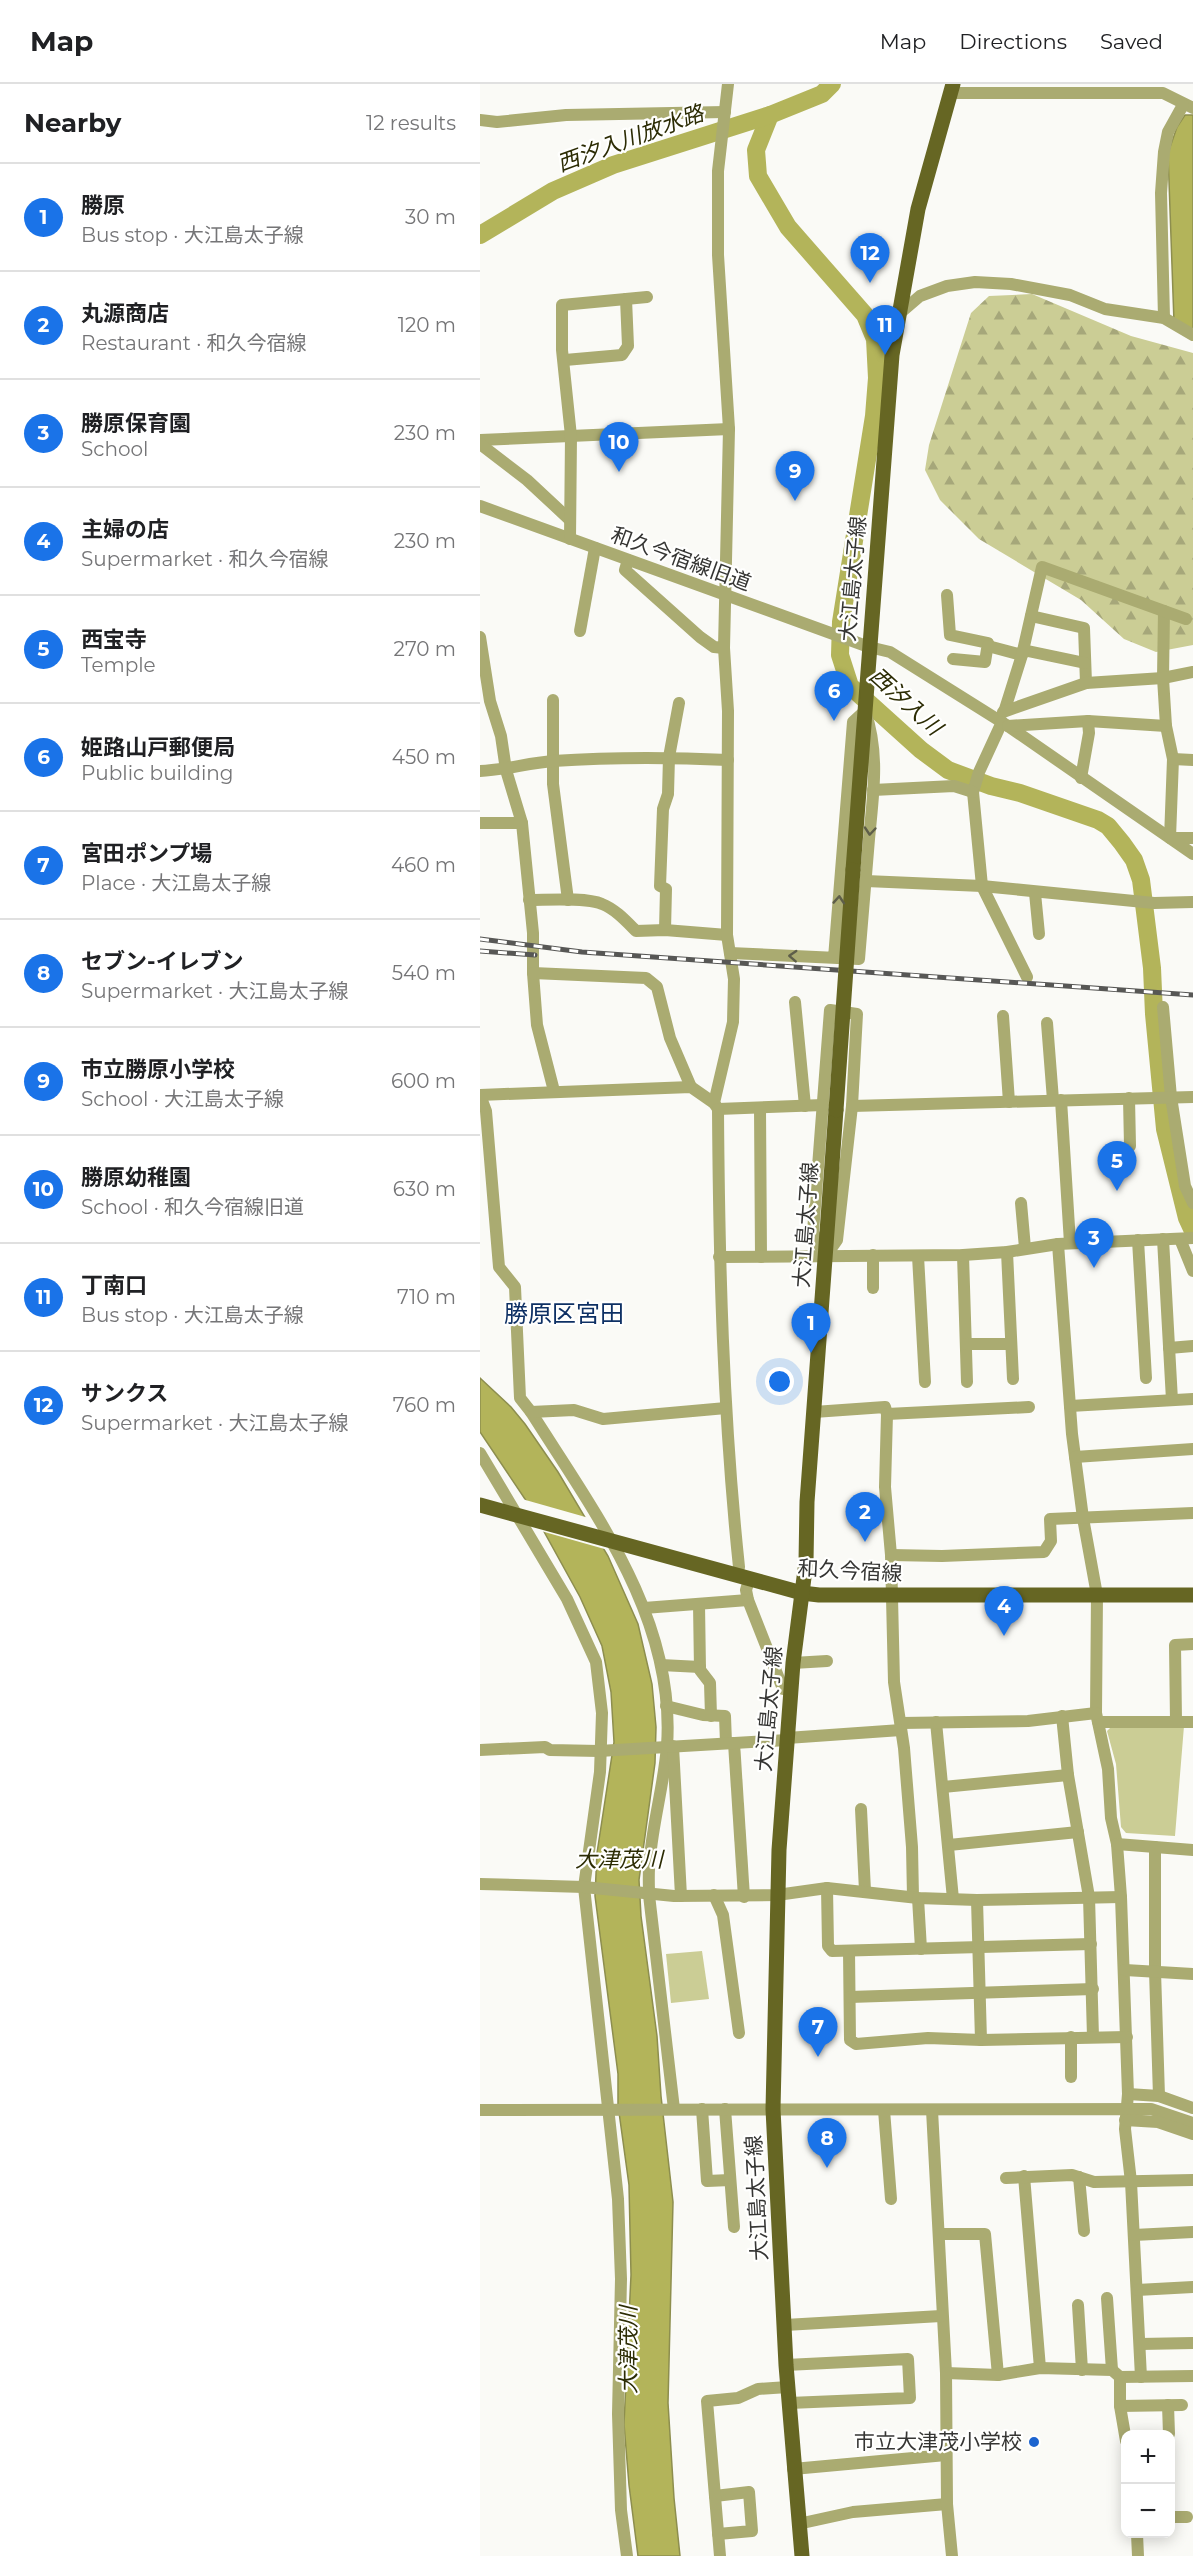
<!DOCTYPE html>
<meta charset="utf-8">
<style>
body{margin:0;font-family:Montserrat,"Noto Sans JP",sans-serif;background:#f6f6f6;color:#202124}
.controls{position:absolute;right:18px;bottom:18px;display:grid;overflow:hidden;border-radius:12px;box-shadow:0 3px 15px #0003}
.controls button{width:54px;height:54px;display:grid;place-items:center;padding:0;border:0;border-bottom:2px solid #e0e0e0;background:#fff;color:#202124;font:30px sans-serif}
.you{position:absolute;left:300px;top:1298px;width:21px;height:21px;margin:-15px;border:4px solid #fff;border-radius:50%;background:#1a73e8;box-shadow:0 0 0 9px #1a73e833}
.badge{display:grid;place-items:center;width:39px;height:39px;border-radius:50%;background:#1a73e8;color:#fff;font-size:20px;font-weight:700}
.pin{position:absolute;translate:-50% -50px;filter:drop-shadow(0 2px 3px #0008)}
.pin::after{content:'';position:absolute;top:32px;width:21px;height:18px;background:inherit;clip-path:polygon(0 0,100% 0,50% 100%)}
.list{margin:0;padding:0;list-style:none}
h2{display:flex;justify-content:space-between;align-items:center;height:78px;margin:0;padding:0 24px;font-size:26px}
h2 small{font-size:20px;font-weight:400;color:#757577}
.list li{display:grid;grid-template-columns:39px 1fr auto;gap:18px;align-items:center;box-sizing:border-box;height:108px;padding:0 24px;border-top:2px solid #e0e0e0}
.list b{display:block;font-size:22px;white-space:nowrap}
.list p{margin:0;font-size:20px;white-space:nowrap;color:#757577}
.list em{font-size:20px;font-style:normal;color:#757577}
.map{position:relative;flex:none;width:713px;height:2472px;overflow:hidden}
header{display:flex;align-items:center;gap:36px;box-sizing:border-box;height:84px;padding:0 30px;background:#fff;border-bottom:2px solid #e0e0e0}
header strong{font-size:28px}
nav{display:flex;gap:33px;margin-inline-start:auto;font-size:21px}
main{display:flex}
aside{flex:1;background:#fff}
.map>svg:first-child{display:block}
.forest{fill:url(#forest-firs)}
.park{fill:#cbcd95}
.water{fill:#b3b45a;stroke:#8d8e4e;stroke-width:1.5}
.pier{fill:#fafaf6}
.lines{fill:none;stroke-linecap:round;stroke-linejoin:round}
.river{stroke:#b3b45a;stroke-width:18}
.minor{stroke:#aaab71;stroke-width:12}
.major{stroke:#666623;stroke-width:15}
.rail-casing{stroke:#575755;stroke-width:5}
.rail{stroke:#fffffe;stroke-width:3;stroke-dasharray:9;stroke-linecap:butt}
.major-bridge{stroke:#666623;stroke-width:15}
.oneway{stroke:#5e5e49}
.poi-dot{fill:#1c64cf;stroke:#fffffe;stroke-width:2}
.labels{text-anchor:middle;stroke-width:4.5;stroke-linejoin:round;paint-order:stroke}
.street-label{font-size:21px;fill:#353533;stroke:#fffffe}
.poi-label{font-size:21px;fill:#353533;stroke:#fffffe;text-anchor:end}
.water-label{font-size:22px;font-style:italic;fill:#2c2c04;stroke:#fffffe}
.quarter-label{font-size:24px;fill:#0e3064;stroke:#fffffe}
</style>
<header>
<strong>Map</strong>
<nav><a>Map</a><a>Directions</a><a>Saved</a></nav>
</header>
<main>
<aside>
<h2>Nearby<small>12 results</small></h2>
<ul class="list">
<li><span class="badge">1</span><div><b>勝原</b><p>Bus stop · 大江島太子線</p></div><em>30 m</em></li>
<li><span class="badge">2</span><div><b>丸源商店</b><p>Restaurant · 和久今宿線</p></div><em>120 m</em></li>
<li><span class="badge">3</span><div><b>勝原保育園</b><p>School</p></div><em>230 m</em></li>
<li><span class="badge">4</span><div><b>主婦の店</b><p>Supermarket · 和久今宿線</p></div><em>230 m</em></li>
<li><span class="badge">5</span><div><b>西宝寺</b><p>Temple</p></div><em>270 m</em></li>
<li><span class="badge">6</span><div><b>姫路山戸郵便局</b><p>Public building</p></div><em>450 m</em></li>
<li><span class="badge">7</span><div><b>宮田ポンプ場</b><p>Place · 大江島太子線</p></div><em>460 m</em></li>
<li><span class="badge">8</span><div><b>セブン-イレブン</b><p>Supermarket · 大江島太子線</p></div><em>540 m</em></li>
<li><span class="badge">9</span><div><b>市立勝原小学校</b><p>School · 大江島太子線</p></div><em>600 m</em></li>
<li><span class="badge">10</span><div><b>勝原幼稚園</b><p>School · 和久今宿線旧道</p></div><em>630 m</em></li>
<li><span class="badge">11</span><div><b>丁南口</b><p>Bus stop · 大江島太子線</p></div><em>710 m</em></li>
<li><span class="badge">12</span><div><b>サンクス</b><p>Supermarket · 大江島太子線</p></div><em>760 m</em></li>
</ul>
</aside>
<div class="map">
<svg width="713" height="2472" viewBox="0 0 713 2472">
<defs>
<pattern id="forest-firs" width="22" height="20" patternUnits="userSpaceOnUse" patternTransform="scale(1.5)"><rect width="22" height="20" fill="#cbcd95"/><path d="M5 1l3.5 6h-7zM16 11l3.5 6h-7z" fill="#a6a77a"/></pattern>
</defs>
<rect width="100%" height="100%" fill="#fafaf6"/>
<!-- forest -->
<path class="forest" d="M552 210 651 252 713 269V561L676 568 644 555 601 516 499 455 460 416 445 386 449 361 491 229 509 212Z"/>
<!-- park -->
<g class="park">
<path d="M632 1642H704L695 1752 646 1749 641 1743 636 1680 627 1647Z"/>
<path d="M222 1867 229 1915 191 1919 186 1870Z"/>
</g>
<!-- water -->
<g class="water">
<path d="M705 31H713V249L694 238 688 69 697 43Z"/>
<path d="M0 1294 31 1323 45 1340 78 1388 128 1472 158 1540 172 1600 176 1643 175 1679 159 1796 161 1832 177 1952 181 2012 193 2118 188 2319 194 2414 200 2472H158L149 2401 144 2340 151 2191 149 2101 138 2021V1990L115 1812 117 1769 134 1658 131 1608 122 1562 100 1513 51 1424 0 1348Z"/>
</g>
<!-- pier -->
<path class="pier" d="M42 1415 109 1434 128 1466 61 1447Z"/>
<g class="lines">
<!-- river -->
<g class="river">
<path d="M290 31 276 66 278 92 308 143 385 231 395 255 397 294 394 332 361 538 360 571 370 602 441 666 468 686 511 702 540 709 618 736 628 742 642 759 654 776 661 796 672 884 674 930 685 1045 707 1134 713 1147"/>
<path d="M0 151 73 107 133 81 290 31 342 10 352 0"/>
</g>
<!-- minor -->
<g class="minor">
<path d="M470 9H683L713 24"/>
<path d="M0 36 17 38 86 31 245 28"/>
<path d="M419 230 440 212 467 202 495 198 531 200 590 211 625 225 684 234 713 251"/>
<path d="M684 234 681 109 684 68 688 48 703 21"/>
<path d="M85 276 142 271 148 262 146 215"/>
<path d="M0 356 249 345"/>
<path d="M0 360 47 396 90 436"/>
<path d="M0 422 389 563 410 568 528 642 713 770"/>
<path d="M90 455 91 352 82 266V221L167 213"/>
<path d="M148 476 145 486 220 553 234 563 244 564"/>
<path d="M467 511 470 551 508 559 505 578 473 575"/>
<path d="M684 527 683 594 686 642 693 675 690 754H713"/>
<path d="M551 532 604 544 606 599"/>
<path d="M100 547 115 464"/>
<path d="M0 553 10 617 21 652 26 686 42 739 53 849V889L57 941 74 1007"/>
<path d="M508 562 542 571"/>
<path d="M543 566 605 579"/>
<path d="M73 616V700L88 816"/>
<path d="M525 625 542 571 562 483 706 535"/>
<path d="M523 628 606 599 683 594 713 588"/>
<path d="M522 638 499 688 493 708 502 802 547 893"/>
<path d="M528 642 608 637 686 642"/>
<path d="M693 675 713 676"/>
<path d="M0 687C25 686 48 679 73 677 131 673 189 673 248 676"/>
<path d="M601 694 609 649 608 637"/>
<path d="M393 706 474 702 493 708"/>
<path d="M0 739H42"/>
<path d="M386 797 502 802 674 819 713 818"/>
<path d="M555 809 559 850"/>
<path d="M49 816C67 816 106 813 122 820 135 825 146 837 156 847L185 846 247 851"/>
<path d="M185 846 186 805 180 802 183 725 188 710 189 673 199 619"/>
<path d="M250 869 379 875C382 835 386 795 389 755 393 711 400 670 385 627L373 638 354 874"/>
<path d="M53 889 166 894 177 903 190 954 211 1003"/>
<path d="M315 918 325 1022"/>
<path d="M683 923 691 1013 705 1102 713 1119"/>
<path d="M350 926 377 930 372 1022 357 1156 345 1173 333 1148Z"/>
<path d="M523 932 529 1018"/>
<path d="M567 939 573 1016"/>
<path d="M0 1011 6 1027 19 1183 35 1203 40 1314 51 1328C115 1429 196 1536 187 1662 184 1700 173 1737 170 1774 168 1786 169 1799 169 1811L194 2025"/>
<path d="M0 1011 211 1003 234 1019 238 1025 343 1021"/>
<path d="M649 1014 650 1062"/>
<path d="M581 1016 590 1159"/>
<path d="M234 1019 253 938 254 895 247 851 248 627 244 564 249 345 238 171V87L248 0"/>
<path d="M372 1022 713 1013"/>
<path d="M280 1024 281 1173"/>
<path d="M238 1025C239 1178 243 1331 259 1483L257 1492"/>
<path d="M541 1119 545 1164"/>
<path d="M683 1155 692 1316"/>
<path d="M700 1155 713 1187"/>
<path d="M658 1156 666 1294"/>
<path d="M578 1160 592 1350 603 1434 617 1511 616 1629 628 1685 631 1734 637 1760 641 1813 648 2010 645 2045 651 2098 661 2293"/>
<path d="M527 1168 533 1295"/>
<path d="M483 1171 487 1298"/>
<path d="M438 1172 445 1298"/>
<path d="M239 1173 483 1171 527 1168 578 1160 713 1154"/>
<path d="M393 1204V1171"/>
<path d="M486 1260H531"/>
<path d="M689 1264 713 1262"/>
<path d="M590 1322 713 1315"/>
<path d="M51 1328 94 1326 123 1335 246 1324"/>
<path d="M334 1328 405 1323 407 1330 405 1403 411 1471 414 1598 424 1664 432 1763 433 1813"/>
<path d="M407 1330 549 1323"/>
<path d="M0 1369 87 1515 116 1578 122 1629 120 1688 104 1803 138 2115 141 2195 138 2330 141 2426 147 2472"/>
<path d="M595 1373 713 1365"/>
<path d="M411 1471 462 1472 564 1468 571 1457 570 1435 713 1429"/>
<path d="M269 1496 266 1506 268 1516 303 1605 312 1607"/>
<path d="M219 1520 220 1586 230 1599 231 1632"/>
<path d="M164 1524 268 1516"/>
<path d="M313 1579 347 1577"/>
<path d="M181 1581 220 1583"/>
<path d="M186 1622 223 1631 245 1632 246 1659"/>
<path d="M582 1632 588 1691 609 1813 613 1953"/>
<path d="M696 1637 695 1561 713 1560"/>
<path d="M456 1638 473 1815"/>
<path d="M618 1638H713"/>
<path d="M421 1639 548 1637 616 1629"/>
<path d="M307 1654 421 1646"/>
<path d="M254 1659 264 1813"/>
<path d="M193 1662 201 1812"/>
<path d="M0 1666 65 1663 70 1666 119 1667 307 1656"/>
<path d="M463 1703 588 1691"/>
<path d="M381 1725 385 1807"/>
<path d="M637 1760 713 1766"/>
<path d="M469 1761 598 1748"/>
<path d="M675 1763V1887L679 2012"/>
<path d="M0 1800 104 1803 194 1812 297 1811 347 1804 438 1814 497 1816 641 1813"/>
<path d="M347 1804 348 1862 352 1867 611 1860"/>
<path d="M234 1811 243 1831 259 1949"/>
<path d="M438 1814 441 1865"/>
<path d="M497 1816 501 1956"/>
<path d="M369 1867 370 1956 376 1960 448 1954 501 1956 647 1953"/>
<path d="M645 1886 713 1890"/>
<path d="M370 1913 613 1905"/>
<path d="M591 1953V1993"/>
<path d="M648 2010 679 2012 713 2024"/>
<path d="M222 2025 227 2097 250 2096"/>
<path d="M245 2025 254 2143"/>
<path d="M0 2026 671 2025 713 2039"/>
<path d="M404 2026 411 2115"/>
<path d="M452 2026 466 2289"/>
<path d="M645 2036 678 2038 713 2050"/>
<path d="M544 2092 560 2284"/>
<path d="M599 2093 604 2147"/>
<path d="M526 2094 592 2091 614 2098 713 2096"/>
<path d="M459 2150H505L518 2291"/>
<path d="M654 2151 713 2148"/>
<path d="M657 2206 713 2203"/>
<path d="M627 2214 632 2286"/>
<path d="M598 2221 602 2286"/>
<path d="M305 2241 461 2232"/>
<path d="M660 2260 713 2259"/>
<path d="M306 2281 428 2275 430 2314 309 2319"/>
<path d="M640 2293 713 2292"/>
<path d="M688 2321 689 2350"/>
<path d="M640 2322 702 2321"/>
<path d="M313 2385 466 2371"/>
<path d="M235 2412 269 2408 272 2447 238 2450"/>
<path d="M690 2433H707"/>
<path d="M318 2440 373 2428 467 2420"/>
<path d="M657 2450 658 2472"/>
<path d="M240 2472 227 2317 258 2314 278 2305 308 2303"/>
<path d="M472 2472 467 2420 466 2289 518 2291 560 2284 632 2286 640 2293V2322L646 2357"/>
</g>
<!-- major -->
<g class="major">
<path d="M373 786 412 271 438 125 473 0"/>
<path d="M0 1421 322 1509 339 1511H713"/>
<path d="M322 2472 306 2281 293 2025 299 1766 313 1579 326 1478 327 1418 356 1026"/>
</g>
<!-- rail casing -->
<g class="rail-casing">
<g id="rail">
<path d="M0 855 102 868 713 911"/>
<path d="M0 867 55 871"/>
</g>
</g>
<!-- rail -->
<use href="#rail" class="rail"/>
<!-- major-bridge -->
<path class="major-bridge" d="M356 1026 373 786"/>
</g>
<!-- one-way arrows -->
<defs><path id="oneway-chevron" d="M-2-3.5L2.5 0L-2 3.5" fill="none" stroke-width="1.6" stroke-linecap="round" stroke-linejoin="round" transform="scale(1.5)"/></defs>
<g class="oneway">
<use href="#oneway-chevron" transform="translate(390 747) rotate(95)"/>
<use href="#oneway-chevron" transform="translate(359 816) rotate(-86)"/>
<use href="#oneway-chevron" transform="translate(313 872) rotate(-177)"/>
</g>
<!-- markers -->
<circle class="poi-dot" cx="554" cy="2358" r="6"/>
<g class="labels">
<!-- street labels -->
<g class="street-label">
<text transform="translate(201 475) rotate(20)" y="7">和久今宿線旧道</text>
<text transform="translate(373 495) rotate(-85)" y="7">大江島太子線</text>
<text transform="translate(326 1141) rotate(-86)" y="7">大江島太子線</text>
<text transform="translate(370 1487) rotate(3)" y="7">和久今宿線</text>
<text transform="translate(289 1625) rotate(-85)" y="7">大江島太子線</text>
<text transform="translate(277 2114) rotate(-93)" y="7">大江島太子線</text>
</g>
<!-- poi labels -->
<g class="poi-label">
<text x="542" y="2365">市立大津茂小学校</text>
</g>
<!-- water labels -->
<g class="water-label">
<text transform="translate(150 54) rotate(-20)" y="8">西汐入川放水路</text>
<text transform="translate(426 617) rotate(42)" y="8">西汐入川</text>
<text x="139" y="1783">大津茂川</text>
<text transform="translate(148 2266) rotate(-90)" y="8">大津茂川</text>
</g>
<!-- quarter labels -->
<g class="quarter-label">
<text x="84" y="1238">勝原区宮田</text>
</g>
</g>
</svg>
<div class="controls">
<button>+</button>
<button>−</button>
</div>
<div class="you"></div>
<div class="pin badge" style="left:331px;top:1269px">1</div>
<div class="pin badge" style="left:385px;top:1458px">2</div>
<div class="pin badge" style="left:614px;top:1184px">3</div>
<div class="pin badge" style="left:524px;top:1552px">4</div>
<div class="pin badge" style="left:637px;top:1107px">5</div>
<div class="pin badge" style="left:354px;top:637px">6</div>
<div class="pin badge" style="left:338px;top:1973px">7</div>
<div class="pin badge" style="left:347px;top:2084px">8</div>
<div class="pin badge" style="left:315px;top:417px">9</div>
<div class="pin badge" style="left:139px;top:388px">10</div>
<div class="pin badge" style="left:405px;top:271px">11</div>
<div class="pin badge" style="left:390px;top:199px">12</div>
</div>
</main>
